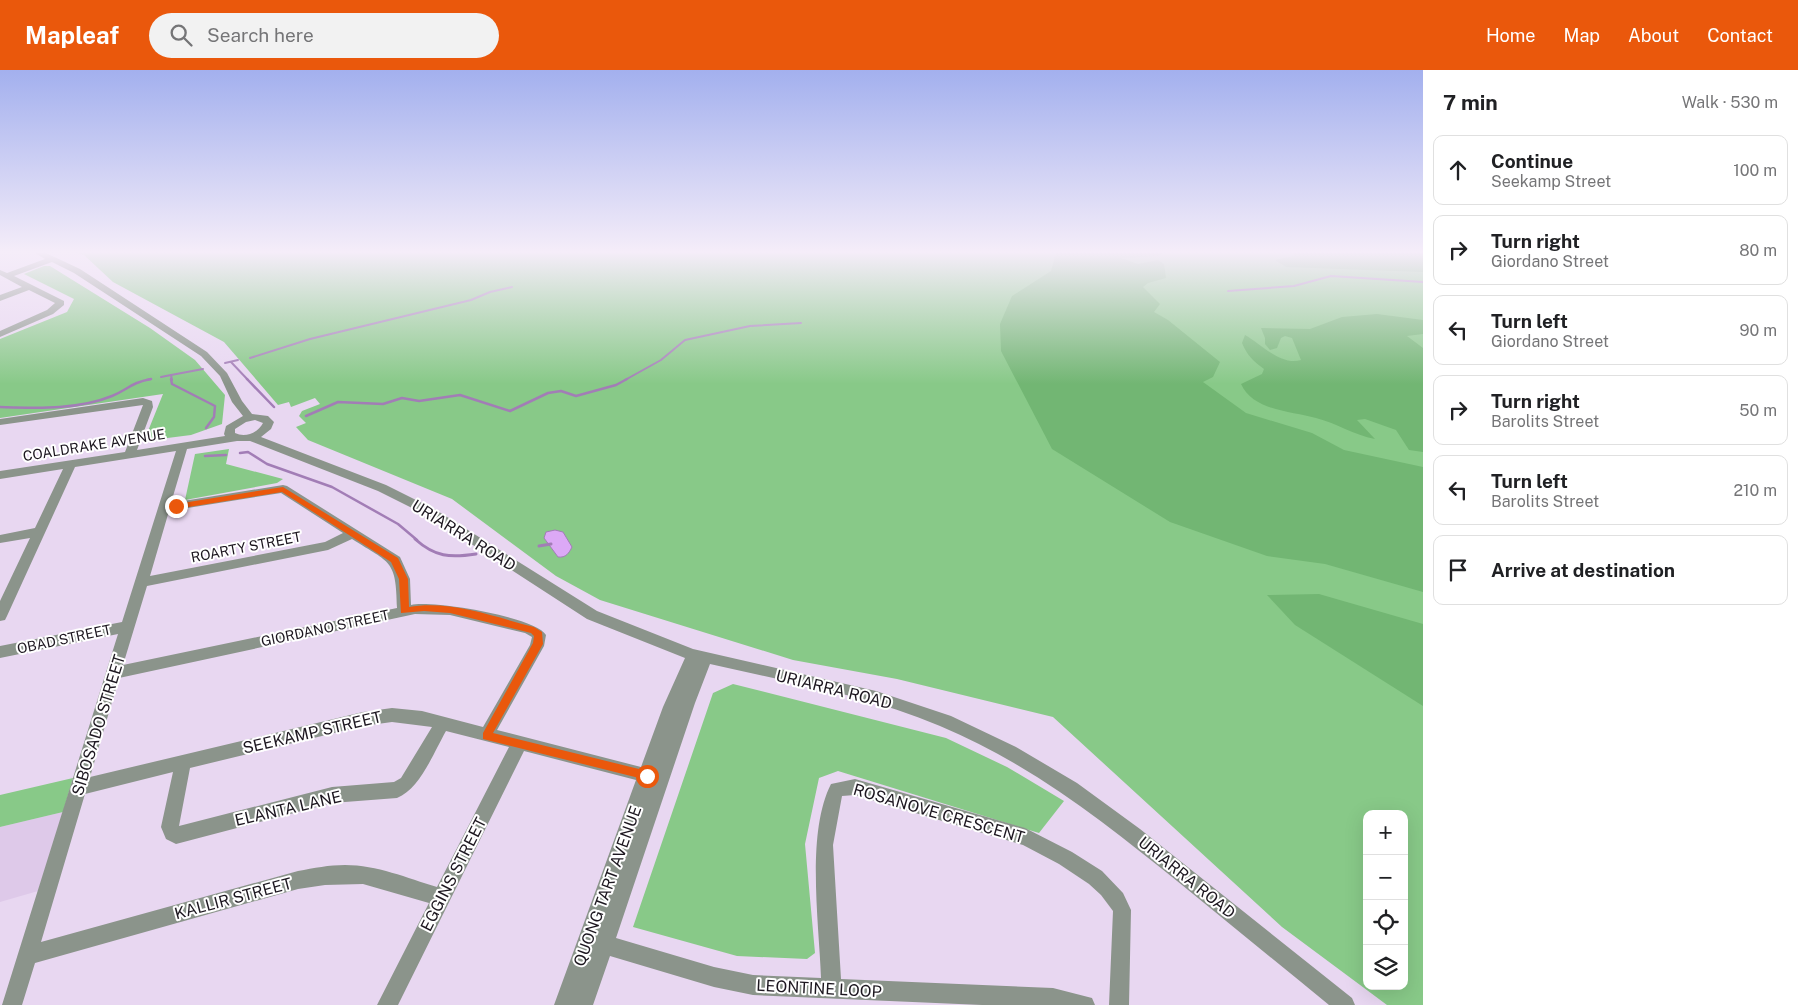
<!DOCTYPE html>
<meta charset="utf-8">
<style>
body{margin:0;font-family:"Public Sans",sans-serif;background:#f2f2f2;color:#202124}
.controls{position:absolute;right:15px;bottom:15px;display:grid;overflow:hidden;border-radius:10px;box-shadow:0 5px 20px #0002}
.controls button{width:45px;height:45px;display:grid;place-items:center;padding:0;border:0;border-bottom:1px solid #e0e0e0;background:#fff;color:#202124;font:25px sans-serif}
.stop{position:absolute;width:15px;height:15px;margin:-11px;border:4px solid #ea580c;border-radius:50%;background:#fff}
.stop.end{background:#ea580c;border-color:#fff;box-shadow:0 1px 5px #0008}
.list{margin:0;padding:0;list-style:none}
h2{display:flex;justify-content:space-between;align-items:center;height:65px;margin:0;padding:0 20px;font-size:21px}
h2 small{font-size:16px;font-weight:400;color:#757577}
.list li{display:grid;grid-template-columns:32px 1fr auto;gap:15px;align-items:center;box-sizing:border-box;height:70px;margin:0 10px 10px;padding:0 10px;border:1px solid #e0e0e0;border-radius:10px}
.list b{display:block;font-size:19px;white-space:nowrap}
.list p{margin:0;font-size:16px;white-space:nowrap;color:#757577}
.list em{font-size:16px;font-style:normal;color:#757577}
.icon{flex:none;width:28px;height:28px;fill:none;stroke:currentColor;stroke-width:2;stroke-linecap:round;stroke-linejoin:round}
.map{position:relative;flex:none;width:1423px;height:935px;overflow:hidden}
header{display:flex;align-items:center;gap:30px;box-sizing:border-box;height:70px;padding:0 25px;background:#ea580c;color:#fff}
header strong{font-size:24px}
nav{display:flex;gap:28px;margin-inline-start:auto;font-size:18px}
.search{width:350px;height:45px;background:#f2f2f2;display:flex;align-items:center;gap:12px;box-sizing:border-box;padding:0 18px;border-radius:28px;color:#757577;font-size:19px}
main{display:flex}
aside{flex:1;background:#fff}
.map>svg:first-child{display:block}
.built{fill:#dec9e9}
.green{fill:#88c988;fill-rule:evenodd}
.forest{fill:#72b673}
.water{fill:#dca9f6;stroke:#a27db6}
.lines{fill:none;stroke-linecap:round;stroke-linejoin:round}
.stream-far2{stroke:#a27db6;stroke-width:2}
.stream-far1{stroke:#a27db6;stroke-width:2.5}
.stream{stroke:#a27db6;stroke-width:3}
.minor{fill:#8b948b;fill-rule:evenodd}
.route{fill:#ea580c}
.labels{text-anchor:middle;stroke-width:4;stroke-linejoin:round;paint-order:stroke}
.street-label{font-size:14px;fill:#1c161f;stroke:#fff}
.near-street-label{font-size:16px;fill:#1c161f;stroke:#fff}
</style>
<header>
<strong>Mapleaf</strong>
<div class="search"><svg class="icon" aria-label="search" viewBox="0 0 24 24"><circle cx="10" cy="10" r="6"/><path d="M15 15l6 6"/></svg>Search here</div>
<nav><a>Home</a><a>Map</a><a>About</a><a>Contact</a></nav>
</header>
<main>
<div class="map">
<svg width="1423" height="935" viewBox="0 0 1423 935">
<rect width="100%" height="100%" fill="#e8d7f1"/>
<!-- built -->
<path class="built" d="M63 742 38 821 0 832V757Z"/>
<!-- green -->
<g class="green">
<path d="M77 183H1423V935H1387L1282 857 1053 647 897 609 793 590 600 530 556 506 452 429 308 370 296 357 306 353 299 346 302 341 320 334 315 328 291 337 289 332 278 335 224 272 113 212 84 185ZM1367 744H1404V916H1367Z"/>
<path d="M44 196H50L150 258 195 290 225 325 222 354 191 365 144 371 163 324 0 348V269L67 242 74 229 24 204Z"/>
<path d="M229 379 226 394 283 409 277 413 185 430 195 384Z"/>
<path d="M733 614 946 668 1007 697 1064 731 1039 763 838 701 819 708 805 774 815 883 807 889 737 886 633 857 713 623Z"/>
<path d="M73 708 63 742 0 757V725Z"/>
</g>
<!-- forest -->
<g class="forest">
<path d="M1056 183H1164L1159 186 1121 188 1138 194 1158 190 1164 194 1166 208 1148 213 1143 217 1160 234 1154 242 1168 250 1220 292 1213 307 1203 312 1246 343 1312 363 1344 380 1423 397V522L1325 494 1267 486 1170 452 1052 379 1001 281 1000 254 1012 226 1051 201Z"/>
<path d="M1293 183H1423V202L1286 197 1275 190 1294 186Z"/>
<path d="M1377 244 1423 250V264L1407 266 1423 278V382L1409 380 1396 360 1365 349 1357 350 1375 369C1354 365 1336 353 1316 348 1292 341 1253 341 1241 314L1262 304 1264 299C1253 291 1247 285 1242 273L1245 265C1261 274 1281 296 1301 290L1292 268 1285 266 1281 268 1277 278 1270 280 1265 274V268L1261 258 1310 259 1342 247Z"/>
<path d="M1319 524 1423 554V636L1295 555 1267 525Z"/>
</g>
<!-- water -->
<path class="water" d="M555 460 563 462 572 477C569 483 566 488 558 487L544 468 546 462Z"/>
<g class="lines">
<!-- stream-far2 -->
<g class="stream-far2">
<path d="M1228 221 1294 216 1331 206 1423 212"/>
<path d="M250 288 310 269 471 230 490 222 512 217"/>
<path d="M231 292 248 310"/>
<path d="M225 293 238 290"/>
<path d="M171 305 203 299"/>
<path d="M161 307 171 305 172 310"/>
<path d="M146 310 151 309"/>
<path d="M625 310 661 290 685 270 750 256 801 253"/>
</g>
<!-- stream-far1 -->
<g class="stream-far1">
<path d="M171 309 172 314 215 336 214 347 206 358"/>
<path d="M247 309 274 337"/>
<path d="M0 337C36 338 78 340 112 326 129 319 130 313 151 309"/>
<path d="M306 346 338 332 383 334 402 328 419 331 460 325 510 341 548 323 561 321 576 326 616 315 627 309"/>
<path d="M240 383 248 382 267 394 332 417 398 454 417 470"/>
<path d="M205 386 226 385"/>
</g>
<!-- stream -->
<g class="stream">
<path d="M415 469C435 487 450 488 476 484"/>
<path d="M539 476 551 474"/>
</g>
<!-- minor -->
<path class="minor" d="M35 183H46L80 199 207 282 227 303 242 331 252 344 268 346 274 352 271 359 261 367 386 415 436 440 597 541 693 579 876 621 951 646 1016 677 1077 713 1140 759 1352 928 1355 935H1329C1280 895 1231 855 1182 815 1105 753 1033 695 940 656 867 625 787 612 710 594L695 633 616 868 714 897 753 905 821 908C819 852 806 763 831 714L855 709 1025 758 1072 782 1102 801 1123 823 1131 840 1129 935H1109L1113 841 1101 825 1089 814 1059 794 1023 775 855 725 842 726 833 775 841 909 1053 918 1092 928 1095 935H982L753 925 714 917 610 886 593 935H554L636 710 524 681 398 935H377L429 833 363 814 325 815 298 819 35 893 22 935H2L118 564 0 588V576L122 552 176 381 75 397 7 546 5 550 0 551V531L30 468 0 473V465L35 458 63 399 0 409V401L125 382 143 335 0 355V349L143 328 152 331 153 337 137 380 225 366 224 364 226 356 243 346 232 332 220 306 201 286 74 203 52 192 14 206 64 231V235L53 244 0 267V261L47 240 55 233 29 220 0 231V225L22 217 0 205V200L7 203 45 189ZM255 350 263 353C258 363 245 368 235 363V359L246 352ZM237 371H250L378 421 428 446 587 549 685 588 663 637 641 697 497 660 544 576 546 565C536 547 432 530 411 535L410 509 400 487 287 416 283 415 171 433 187 379ZM281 423 343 463 325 472 150 506 169 441ZM352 469C391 494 396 489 397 538L123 595 147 516 328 480ZM415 544 450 545 525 563 532 567 530 575 483 657 422 641 392 638 363 642 90 707 119 608ZM392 652 432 657 401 708 394 712 332 717 179 756 190 698 363 656ZM446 661 509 677 437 817C407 808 377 795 345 795 329 795 314 798 298 801L41 872 85 724 173 702 161 757 166 769 176 774 332 733 397 728C420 719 434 682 446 661Z"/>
</g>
<!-- sky -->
<linearGradient id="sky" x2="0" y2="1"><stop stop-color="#a3b0ee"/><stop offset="0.58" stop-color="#f5edf9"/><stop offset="1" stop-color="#f5edf9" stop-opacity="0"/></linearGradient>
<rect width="1423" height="314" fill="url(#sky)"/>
<!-- route -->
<path class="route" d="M283 417 398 488 408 509 409 537C451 530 494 547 534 557L542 562 543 574 493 663 647 701 650 702V709L647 710 483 669V663L533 573 534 566 531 563 450 543 424 541 401 543 399 509 391 492 282 422 176 439 172 436 176 434Z"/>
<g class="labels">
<!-- street labels -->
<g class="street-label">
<text transform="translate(94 375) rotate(-9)" y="5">COALDRAKE AVENUE</text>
<text transform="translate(246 477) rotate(-11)" y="5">ROARTY STREET</text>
<text transform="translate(325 558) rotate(-12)" y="5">GIORDANO STREET</text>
<text transform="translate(64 569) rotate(-12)" y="5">OBAD STREET</text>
</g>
<!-- near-street labels -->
<g class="near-street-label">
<text transform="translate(464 465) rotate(32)" y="6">URIARRA ROAD</text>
<text transform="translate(834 619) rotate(14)" y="6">URIARRA ROAD</text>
<text transform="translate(98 655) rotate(-73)" y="6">SIBOSADO STREET</text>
<text transform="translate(312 662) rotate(-13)" y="6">SEEKAMP STREET</text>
<text transform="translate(288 738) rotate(-13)" y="6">ELANTA LANE</text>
<text transform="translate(939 743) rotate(16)" y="6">ROSANOVE CRESCENT</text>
<text transform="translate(453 804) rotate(-63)" y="6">EGGINS STREET</text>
<text transform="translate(1187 807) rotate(39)" y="6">URIARRA ROAD</text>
<text transform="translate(607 816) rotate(-70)" y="6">QUONG TART AVENUE</text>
<text transform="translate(233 828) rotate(-15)" y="6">KALLIR STREET</text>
<text transform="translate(819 918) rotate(3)" y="6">LEONTINE LOOP</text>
</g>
</g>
</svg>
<div class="controls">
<button>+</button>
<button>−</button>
<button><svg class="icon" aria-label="locate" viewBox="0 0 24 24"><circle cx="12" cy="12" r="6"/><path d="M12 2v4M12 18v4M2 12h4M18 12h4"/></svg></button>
<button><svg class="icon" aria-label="layers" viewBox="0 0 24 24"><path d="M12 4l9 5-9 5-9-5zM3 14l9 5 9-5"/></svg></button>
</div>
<div class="stop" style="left:647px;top:706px"></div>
<div class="stop end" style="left:176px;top:436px"></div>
</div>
<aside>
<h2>7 min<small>Walk · 530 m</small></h2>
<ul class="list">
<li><svg class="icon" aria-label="ahead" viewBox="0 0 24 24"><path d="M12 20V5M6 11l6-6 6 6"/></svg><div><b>Continue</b><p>Seekamp Street</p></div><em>100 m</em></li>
<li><svg class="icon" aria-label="right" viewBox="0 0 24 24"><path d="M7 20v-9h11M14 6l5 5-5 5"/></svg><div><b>Turn right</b><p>Giordano Street</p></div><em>80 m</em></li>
<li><svg class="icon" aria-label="left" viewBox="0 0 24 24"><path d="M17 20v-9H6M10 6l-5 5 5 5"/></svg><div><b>Turn left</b><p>Giordano Street</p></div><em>90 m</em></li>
<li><svg class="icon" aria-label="right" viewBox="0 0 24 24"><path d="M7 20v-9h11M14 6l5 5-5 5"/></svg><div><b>Turn right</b><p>Barolits Street</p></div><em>50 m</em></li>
<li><svg class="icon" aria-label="left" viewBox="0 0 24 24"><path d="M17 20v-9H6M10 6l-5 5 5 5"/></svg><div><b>Turn left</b><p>Barolits Street</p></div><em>210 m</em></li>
<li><svg class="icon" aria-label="arrive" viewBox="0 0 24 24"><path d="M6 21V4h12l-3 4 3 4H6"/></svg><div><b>Arrive at destination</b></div></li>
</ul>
</aside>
</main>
